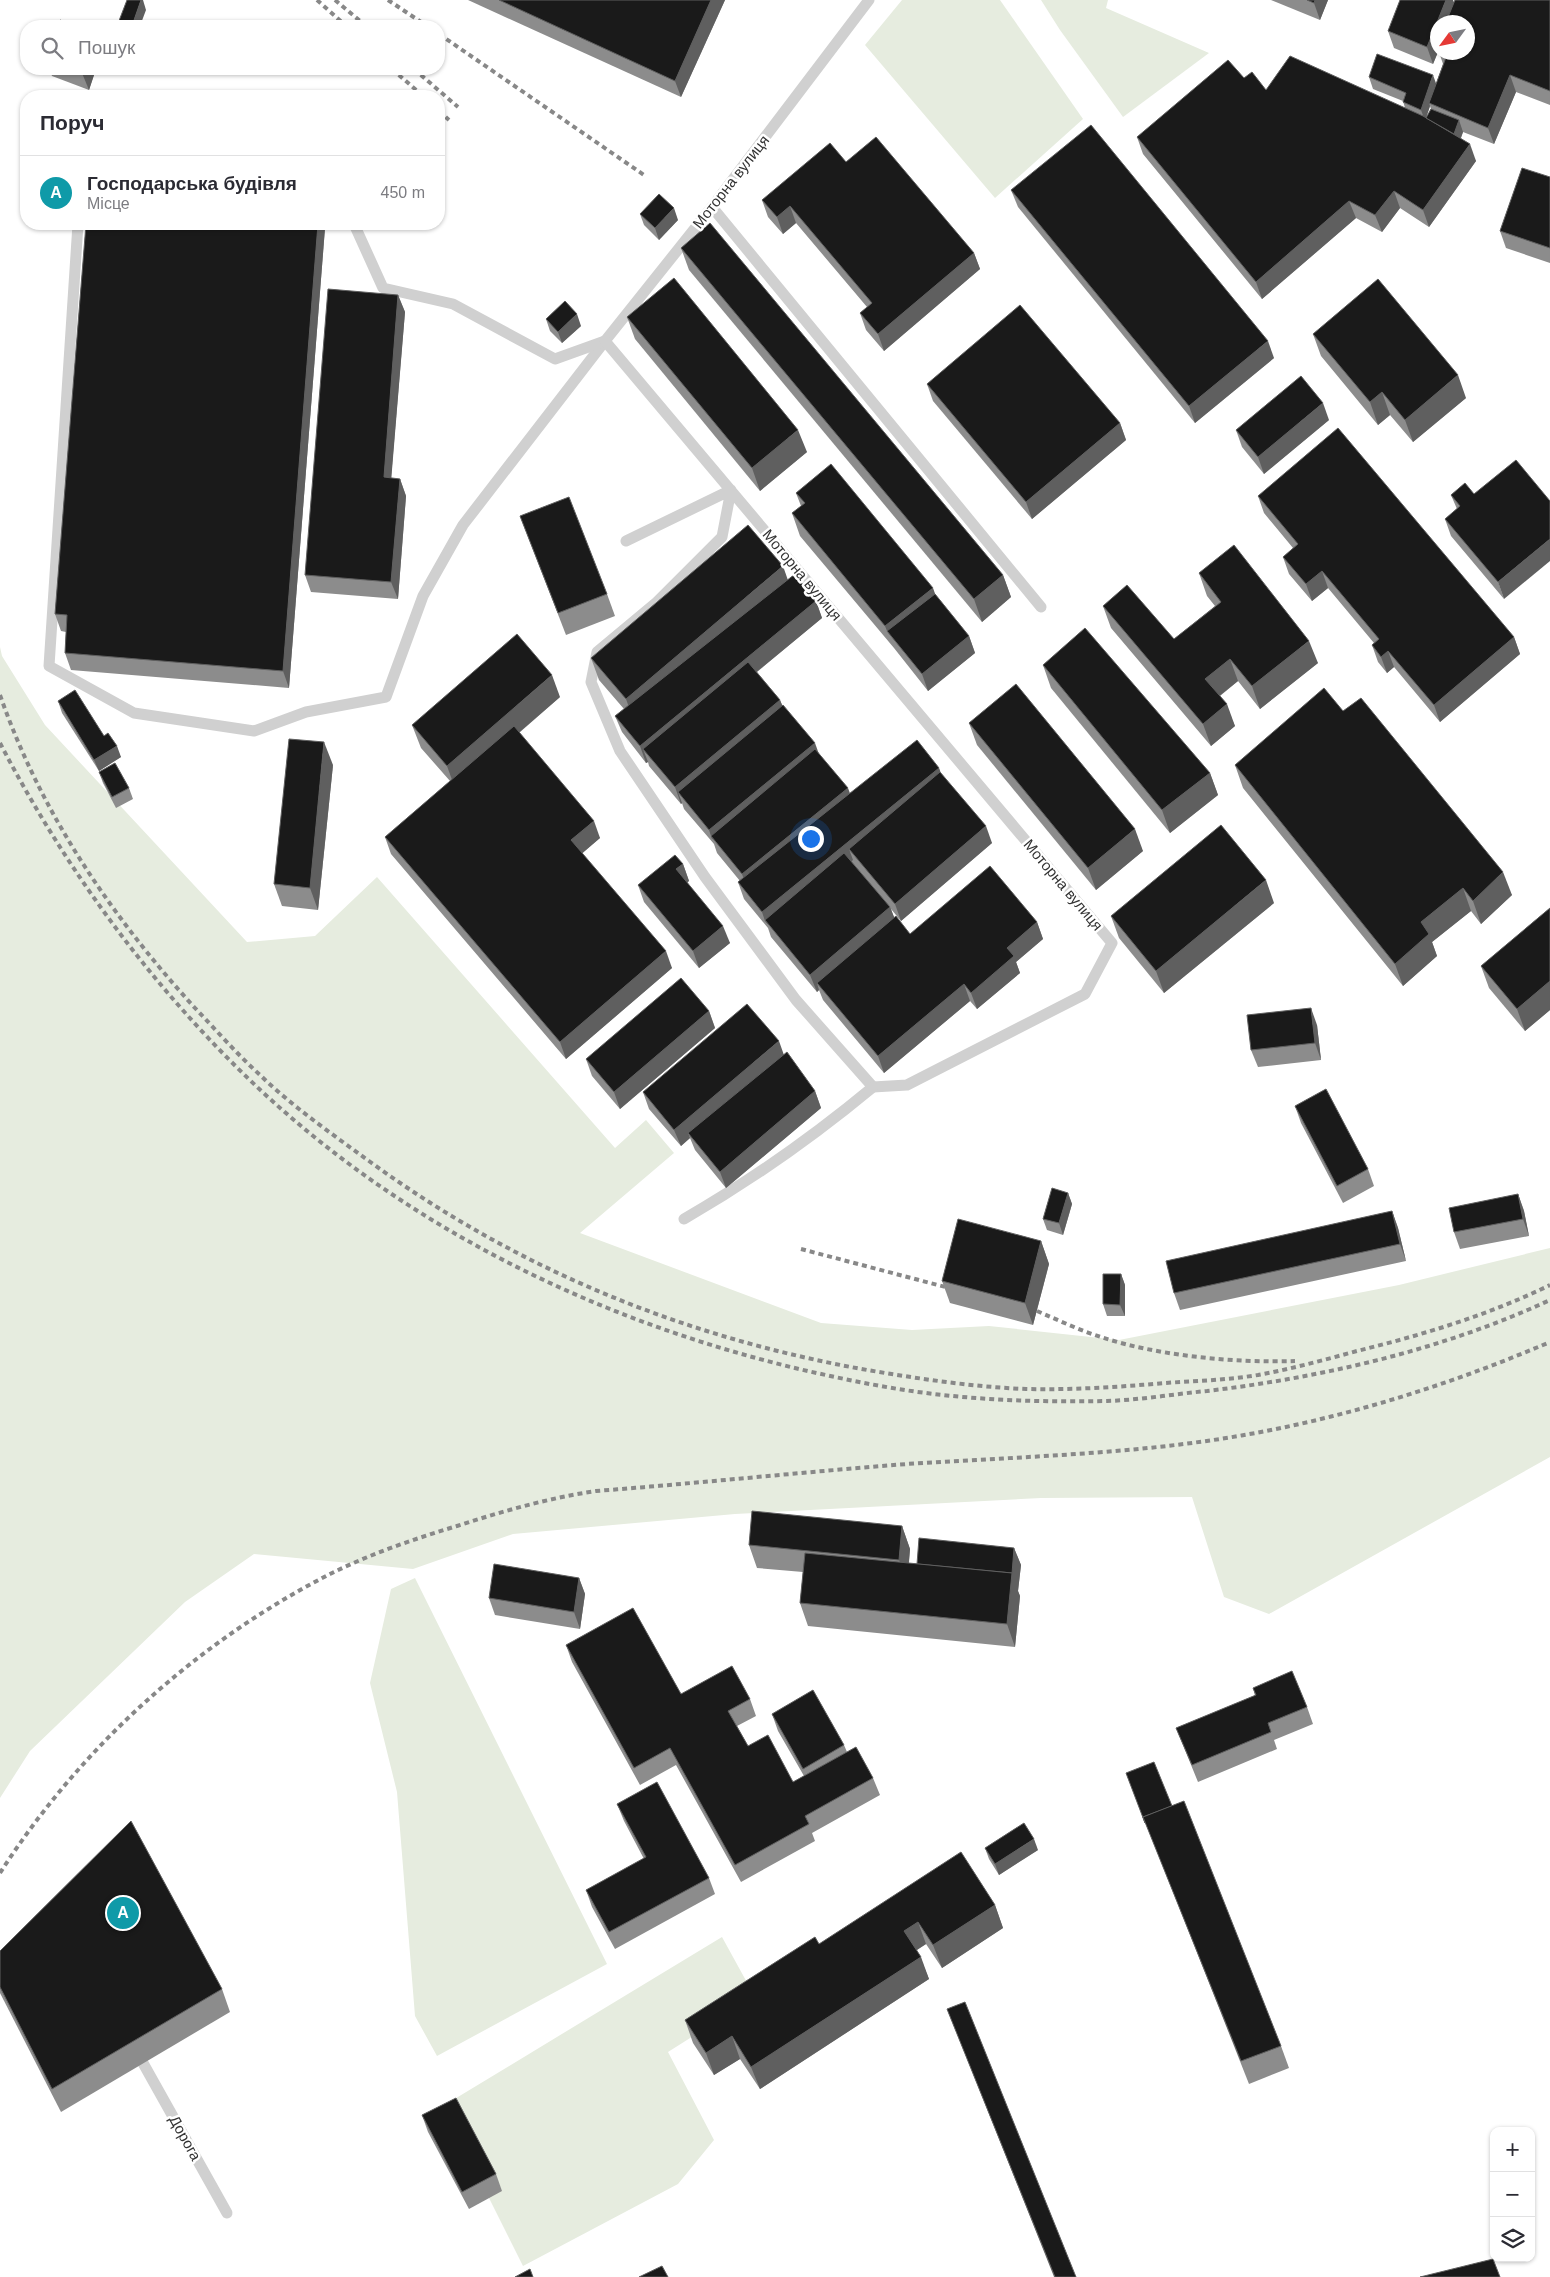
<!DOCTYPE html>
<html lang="uk">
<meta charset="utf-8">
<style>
body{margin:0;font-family:Arial,sans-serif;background:#f7f7f7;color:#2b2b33}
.controls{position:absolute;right:15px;bottom:15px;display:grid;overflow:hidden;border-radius:10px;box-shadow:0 1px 4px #0004}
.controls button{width:45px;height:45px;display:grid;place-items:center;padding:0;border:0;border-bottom:1px solid #e1e1e2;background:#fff;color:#2b2b33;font:25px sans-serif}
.compass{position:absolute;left:1430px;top:15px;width:45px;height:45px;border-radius:50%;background:#fff;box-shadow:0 1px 4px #0004;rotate:237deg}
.you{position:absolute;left:810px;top:838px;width:18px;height:18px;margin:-12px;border:4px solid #fff;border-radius:50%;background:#1a73e8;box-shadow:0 0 0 8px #1a73e833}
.badge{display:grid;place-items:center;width:32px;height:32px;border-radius:50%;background:#e63946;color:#fff;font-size:16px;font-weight:700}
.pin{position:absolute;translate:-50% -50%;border:2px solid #fff;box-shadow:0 1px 5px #0006}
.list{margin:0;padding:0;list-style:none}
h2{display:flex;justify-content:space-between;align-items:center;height:65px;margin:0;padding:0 20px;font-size:21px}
h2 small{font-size:16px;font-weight:400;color:#7c7c81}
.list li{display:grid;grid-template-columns:32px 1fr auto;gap:15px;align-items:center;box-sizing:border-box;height:75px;padding:0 20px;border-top:1px solid #e1e1e2}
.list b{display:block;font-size:19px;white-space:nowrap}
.list p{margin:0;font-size:16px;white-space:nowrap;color:#7c7c81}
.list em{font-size:16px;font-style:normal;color:#7c7c81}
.icon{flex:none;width:28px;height:28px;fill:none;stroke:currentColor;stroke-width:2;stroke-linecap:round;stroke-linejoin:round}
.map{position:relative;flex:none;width:1550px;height:2277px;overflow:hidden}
.search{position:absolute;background:#fff;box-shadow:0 1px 4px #0004;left:20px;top:20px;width:425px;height:55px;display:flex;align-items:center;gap:12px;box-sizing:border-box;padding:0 18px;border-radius:20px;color:#7c7c81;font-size:19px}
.panel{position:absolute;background:#fff;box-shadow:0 1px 4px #0004;left:20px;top:90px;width:425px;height:140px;border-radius:20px}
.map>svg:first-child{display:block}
.green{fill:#e6ecdf}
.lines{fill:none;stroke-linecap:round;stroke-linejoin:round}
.service{stroke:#d0d0d0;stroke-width:11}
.rail{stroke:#888;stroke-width:4;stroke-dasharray:5 4;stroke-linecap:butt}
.wall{fill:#8c8c8c;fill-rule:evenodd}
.shaded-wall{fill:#5f5f5f}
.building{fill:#1a1a1a;stroke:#5f5f5f}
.labels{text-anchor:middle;stroke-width:5;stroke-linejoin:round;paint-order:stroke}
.street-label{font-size:15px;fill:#333;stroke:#fff}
</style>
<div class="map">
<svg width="1550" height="2277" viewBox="0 0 1550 2277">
<rect width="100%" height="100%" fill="#fff"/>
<!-- green -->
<g class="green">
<path d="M902 0H1000L1083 119 995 198 865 45Z"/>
<path d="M1041 0H1108L1106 8 1209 53 1123 117 1060 30Z"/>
<path d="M0 647 2 656 45 725 247 942 315 936 377 877 615 1148 646 1120 674 1153 580 1233 821 1323 912 1330 989 1326 1119 1340 1399 1285 1550 1248V1457L1269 1614 1224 1597 1192 1497 1041 1498 735 1514 513 1534 413 1569 254 1554 185 1602 30 1751 0 1798Z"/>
<path d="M415 1578 607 1964 437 2056 415 2016 397 1792 370 1683 391 1589Z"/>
<path d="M722 1937 755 1997 668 2052 714 2140 678 2184 523 2266 443 2106Z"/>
</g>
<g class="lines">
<!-- service -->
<g class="service">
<path d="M712 207 1041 607"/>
<path d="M78 224 49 666 134 713 254 731 306 712 386 697 423 596 463 525 605 341 712 207 869 0"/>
<path d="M354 224 383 288 453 304 555 359 605 341"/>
<path d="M605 341 1112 943 1085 994 907 1085 873 1087 796 1000 705 877 620 751 591 682 597 652 657 602 722 537 731 490 626 541"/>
<path d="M684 1219C750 1181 814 1136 873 1087"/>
<path d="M143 2063 227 2213"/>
</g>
<!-- rail -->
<g class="rail">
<path d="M317 0 346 26"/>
<path d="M335 0 366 26"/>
<path d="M388 0 427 26"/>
<path d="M439 34 644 175"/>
<path d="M392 69 423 96"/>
<path d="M414 69 458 107"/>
<path d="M439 111 449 120"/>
<path d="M0 695C41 813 111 916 195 1008 216 1030 237 1054 260 1075 293 1107 332 1134 369 1161 521 1272 693 1341 879 1372 928 1380 976 1387 1026 1389 1073 1390 1119 1387 1165 1383 1196 1381 1227 1380 1258 1375 1291 1369 1324 1360 1357 1351 1422 1335 1489 1315 1550 1285"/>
<path d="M0 743C66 870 151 986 255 1085 406 1228 598 1321 799 1369 847 1380 895 1390 943 1395 997 1401 1053 1402 1107 1401 1140 1400 1174 1394 1207 1391 1324 1377 1442 1350 1550 1300"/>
<path d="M801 1249 953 1289"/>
<path d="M1037 1311C1058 1320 1079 1330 1101 1337 1158 1356 1235 1363 1295 1361"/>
<path d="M0 1873C80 1748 197 1642 330 1574 370 1554 414 1539 457 1526 503 1511 549 1498 596 1491 700 1483 804 1472 907 1464 1029 1456 1152 1454 1271 1430 1367 1411 1461 1380 1550 1342"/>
</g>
</g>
<!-- wall -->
<g class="wall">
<path d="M468 0H725L681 97Z"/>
<path d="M1271 0H1328L1320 20Z"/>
<path d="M1550 0V105L1516 92 1494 144 1463 132 1461 138 1476 161 1429 227 1400 208 1382 232 1356 218 1262 299 1143 154 1137 137 1244 78 1266 90 1405 108 1403 101 1373 89 1369 77 1436 84 1443 64 1439 52H1468L1438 22V52L1433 64 1394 48 1388 31 1454 2ZM1430 106 1431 109 1426 118Z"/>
<path d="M49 69H96L89 90 52 76Z"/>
<path d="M109 69H125L123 74Z"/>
<path d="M846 162 974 253 980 269 884 351 866 330 860 313 867 307 796 223 783 234 768 217 762 200Z"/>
<path d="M1550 177V263L1506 248 1500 231Z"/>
<path d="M1011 190 1274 358 1195 423 1018 207Z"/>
<path d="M640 214 678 220 659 240 644 225Z"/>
<path d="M86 224H323L325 228 289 688 71 670 65 653 66 632 61 631 55 614Z"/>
<path d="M681 248 1003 575 1011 597 982 622 689 270Z"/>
<path d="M398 295 405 312 391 478 400 479 406 496 398 599 311 592 305 575Z"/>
<path d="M627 317 807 452 760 491 635 339Z"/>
<path d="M546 319 581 326 562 343 550 331Z"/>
<path d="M1313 334 1466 398 1413 442 1390 415 1378 425 1321 356Z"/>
<path d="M927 384 1120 423 1126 440 1032 519 933 401Z"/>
<path d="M1329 420 1264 474 1242 447 1236 430Z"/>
<path d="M1465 483 1504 599 1451 536 1445 519 1457 509 1451 495Z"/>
<path d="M796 493 935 594 969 636 975 653 928 691 894 648 800 536 792 513 801 506Z"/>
<path d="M1258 496 1514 637 1520 654 1440 722 1394 667 1387 673 1378 662 1372 645 1374 643 1328 588 1312 601 1289 574 1283 557 1293 548 1264 513Z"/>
<path d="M520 516 607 594 615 616 566 635Z"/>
<path d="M1199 573 1318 663 1260 709 1238 681 1220 696 1235 726 1211 746 1111 628 1103 606 1174 639 1215 606 1207 596Z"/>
<path d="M788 580 816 601 822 618 757 672 780 700 782 705 850 794 939 768 940 772 992 843 901 921 891 909 894 918 910 934 1037 922 1043 939 1016 962 1020 973 977 1009 970 1001 884 1073 823 1000 819 990 817 992 771 937 768 928 744 899 738 882 740 881 717 853 714 844 684 809 682 803 681 804 649 766 648 762 646 763 622 732 615 716 624 709 599 680 591 658Z"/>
<path d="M1043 665 1210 773 1218 795 1170 833 1051 688Z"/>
<path d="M560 697 519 733 600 838 582 853 672 968 566 1059 391 854 385 837 450 781 421 748 412 725Z"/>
<path d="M58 701 104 736 121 757 99 771 62 713Z"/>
<path d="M1343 711 1512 895 1481 924 1471 911 1432 942 1437 956 1403 986 1243 788 1235 765Z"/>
<path d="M969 723 1143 851 1096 890 977 745Z"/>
<path d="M333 765 318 910 282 906 274 884Z"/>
<path d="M99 772 129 788 133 799 116 808 103 783Z"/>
<path d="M683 864 689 881 687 882 730 943 699 968 644 902 638 885Z"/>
<path d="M1274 903 1164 993 1119 938 1111 916Z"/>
<path d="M1550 908V1010L1525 1031 1489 988 1481 966Z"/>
<path d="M709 1011 715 1028 620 1109 592 1076 586 1059Z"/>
<path d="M1317 1025 1321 1060 1258 1067 1251 1050Z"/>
<path d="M784 1055 815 1091 821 1108 726 1188 695 1150 690 1138 681 1146 649 1109 643 1092Z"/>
<path d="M1295 1106 1368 1169 1374 1186 1343 1203 1301 1123Z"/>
<path d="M1068 1193 1072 1204 1063 1235 1047 1230 1043 1219Z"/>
<path d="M1518 1194 1524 1211 1529 1236 1460 1249 1454 1232Z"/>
<path d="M1392 1211 1398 1228 1406 1261 1180 1310 1174 1293Z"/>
<path d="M1041 1241 1049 1264 1033 1325 950 1303 942 1281Z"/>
<path d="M1121 1274 1125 1285V1316H1107L1103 1304Z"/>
<path d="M902 1526 910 1549 909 1563 917 1564 1014 1548 1021 1565 1018 1591 1020 1596 1015 1647 808 1626 800 1603 803 1572 757 1568 749 1545Z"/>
<path d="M579 1578 585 1594 580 1629 495 1615 489 1598Z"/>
<path d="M566 1645 681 1694 750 1699 756 1716 737 1726 748 1746 793 1782 804 1776 778 1731 772 1714 844 1745 847 1752 873 1778 880 1795 812 1833 815 1841 741 1882 676 1765 640 1785 572 1662Z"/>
<path d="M1253 1688 1307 1707 1313 1724 1274 1740 1277 1749 1198 1782 1176 1728 1255 1696Z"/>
<path d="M1126 1773 1172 1806 1281 2046 1289 2068 1249 2084Z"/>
<path d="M617 1804 709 1878 715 1894 615 1949 592 1907 586 1890 644 1859 624 1821Z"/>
<path d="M985 1848 1038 1850 999 1875 989 1859Z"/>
<path d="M995 1905 1003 1928 942 1968 926 1944 917 1950 929 1979 760 2089 740 2059 714 2075 693 2043 685 2020 819 1944Z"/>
<path d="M0 1951 222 1989 230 2012 61 2112 0 1993Z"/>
<path d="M947 2009 1076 2277H1054L956 2031Z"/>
<path d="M422 2115 496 2174 502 2191 469 2209 428 2132Z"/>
</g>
<!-- shaded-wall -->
<g class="shaded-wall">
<path d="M141 0H143L146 10 140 26H132Z"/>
<path d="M711 0H725L681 97 675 81Z"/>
<path d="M1315 0H1328L1320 20 1314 3Z"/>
<path d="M1446 0H1453L1456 7 1450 22H1438L1437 47 1438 52 1433 64 1427 47Z"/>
<path d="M84 69H96L89 90 82 73Z"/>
<path d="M121 69H125L123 74Z"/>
<path d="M1433 75 1437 86 1429 103 1430 106 1425 121 1421 110Z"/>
<path d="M1510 75 1516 92 1494 144 1488 128Z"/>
<path d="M1459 120 1463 132 1457 148 1453 136Z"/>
<path d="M1470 144 1476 161 1429 227 1423 210Z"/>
<path d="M1394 191 1400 208 1382 232 1375 215Z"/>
<path d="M1349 201 1356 218 1262 299 1256 282Z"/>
<path d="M790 206 796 223 783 234 777 217Z"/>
<path d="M674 208 678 220 659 240 655 228Z"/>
<path d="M318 224H323L325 228 289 688 283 671Z"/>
<path d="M974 253 980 269 884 351 878 334Z"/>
<path d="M398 295 405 312 390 494 384 477Z"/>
<path d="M577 314 581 326 562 343 558 332Z"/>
<path d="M1268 341 1274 358 1195 423 1189 406Z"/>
<path d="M1458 375 1466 398 1413 442 1405 420Z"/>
<path d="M1382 392 1390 415 1378 425 1370 402Z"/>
<path d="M1323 403 1329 420 1264 474 1258 457Z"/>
<path d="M1120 423 1126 440 1032 519 1026 502Z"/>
<path d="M798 430 807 452 760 491 752 468Z"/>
<path d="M400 479 406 496 398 599 391 582Z"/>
<path d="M1550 539V561L1504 599 1498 582Z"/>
<path d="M783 566 791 589 634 721 626 699Z"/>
<path d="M1322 571 1328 588 1312 601 1306 584Z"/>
<path d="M1003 575 1011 597 982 622 974 599Z"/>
<path d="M933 588 941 610 887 631 885 626Z"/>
<path d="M816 601 822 618 651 759 643 749 648 762 646 763 640 746Z"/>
<path d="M969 636 975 653 928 691 922 674Z"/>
<path d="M1514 637 1520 654 1440 722 1434 705Z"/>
<path d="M1309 641 1318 663 1260 709 1252 686Z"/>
<path d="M1388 651 1394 667 1387 673 1381 657Z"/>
<path d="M1230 659 1238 681 1213 701 1205 679Z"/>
<path d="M552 675 560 697 455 788 447 766Z"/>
<path d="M780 700 787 717 678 792 682 803 681 804 675 787Z"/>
<path d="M1227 704 1235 726 1211 746 1203 724Z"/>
<path d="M324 742 333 765 318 910 310 888Z"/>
<path d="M815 743 821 760 712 839 709 830Z"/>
<path d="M117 746 121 757 99 771 94 760Z"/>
<path d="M939 768 945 784 849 849 853 860 771 927 765 921 762 912Z"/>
<path d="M1210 773 1218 795 1170 833 1162 810Z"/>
<path d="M848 788 854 804 748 891 742 874Z"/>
<path d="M594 821 600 838 578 857 571 840Z"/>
<path d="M986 826 992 843 901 921 895 904Z"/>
<path d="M1135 829 1143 851 1096 890 1088 868Z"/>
<path d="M683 864 689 881 683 886 676 869Z"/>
<path d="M1503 872 1512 895 1481 924 1473 901Z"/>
<path d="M1266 880 1274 903 1164 993 1156 971Z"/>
<path d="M1463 888 1471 911 1432 942 1437 956 1403 986 1395 964 1421 922Z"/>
<path d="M890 907 897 924 817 983 819 990 817 992 810 975Z"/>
<path d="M1037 922 1043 939 1016 962 1020 973 977 1009 971 993 1007 948Z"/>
<path d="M723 926 730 943 699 968 693 951Z"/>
<path d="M666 951 672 968 566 1059 560 1042Z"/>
<path d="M1550 981V1010L1525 1031 1517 1009Z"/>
<path d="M964 984 970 1001 884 1073 878 1056Z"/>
<path d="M1311 1008 1317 1025 1321 1060 1315 1043Z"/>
<path d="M709 1011 715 1028 620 1109 614 1092Z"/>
<path d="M779 1041 785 1058 688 1133 690 1138 681 1146 674 1130Z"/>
<path d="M815 1091 821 1108 726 1188 720 1172Z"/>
<path d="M1068 1193 1072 1204 1063 1235 1059 1223Z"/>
<path d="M1518 1194 1524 1211 1529 1236 1523 1219Z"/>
<path d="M1392 1211 1398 1228 1406 1261 1400 1244Z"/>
<path d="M1041 1241 1049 1264 1033 1325 1025 1303Z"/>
<path d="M1121 1274 1125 1285V1316L1120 1305Z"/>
<path d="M902 1526 910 1549 907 1582 899 1560Z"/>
<path d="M1014 1548 1021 1565 1018 1591 1020 1596 1015 1647 1007 1624Z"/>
<path d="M579 1578 585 1594 580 1629 574 1612Z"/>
<path d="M1034 1839 1038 1850 999 1875 995 1864Z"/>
<path d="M995 1905 1003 1928 942 1968 933 1945Z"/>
<path d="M918 1922 926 1944 912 1953 904 1931Z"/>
<path d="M921 1957 929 1979 760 2089 751 2067Z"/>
<path d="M732 2036 740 2059 714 2075 706 2053Z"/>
</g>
<!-- building -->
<g class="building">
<path d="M127 0H141L132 26H117Z"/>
<path d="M499 0H711L675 81Z"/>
<path d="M1307 0H1315L1314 3Z"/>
<path d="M1400 0H1446L1427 47 1388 31Z"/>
<path d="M1455 0H1550V91L1510 75 1488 128 1429 103 1448 52H1468V22H1446Z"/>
<path d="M60 20 77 26H57Z"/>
<path d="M1377 54 1433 75 1421 110 1403 102 1406 93 1369 77Z"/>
<path d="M1290 56 1423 116 1470 144 1423 210 1394 191 1375 215 1349 201 1256 282 1137 137 1228 60 1244 78 1252 72 1266 90Z"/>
<path d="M71 69H84L82 73Z"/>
<path d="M1431 109 1459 120 1454 134 1426 118Z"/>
<path d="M1091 125 1268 341 1189 406 1011 190Z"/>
<path d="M876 137 974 253 878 334 860 313 872 303 790 206 777 217 762 200 830 143 846 162Z"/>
<path d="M26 164V195H25Z"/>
<path d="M1522 168 1550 177V248L1500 231Z"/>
<path d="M659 194 674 208 655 228 640 214Z"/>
<path d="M710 223 1003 575 974 599 681 248Z"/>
<path d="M86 224H318L283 671 65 653 67 615 55 614Z"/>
<path d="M674 278 798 430 752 468 627 317Z"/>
<path d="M1378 279 1458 375 1405 420 1382 392 1370 402 1313 334Z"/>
<path d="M328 289 398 295 384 477 400 479 391 582 305 575Z"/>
<path d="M565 301 577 314 558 332 546 319Z"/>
<path d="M1020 305 1120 423 1026 502 927 384Z"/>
<path d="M1301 376 1323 403 1258 457 1236 430Z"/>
<path d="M1338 428 1514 637 1434 705 1388 651 1381 657 1372 645 1379 639 1322 571 1306 584 1283 557 1298 544 1258 496Z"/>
<path d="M1516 460 1550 501V539L1498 582 1445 519 1460 506 1451 495 1465 483 1474 494Z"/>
<path d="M831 464 933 588 885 626 792 513 805 503 796 493Z"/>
<path d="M569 497 607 594 558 613 520 516Z"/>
<path d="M748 525 783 566 626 699 591 658Z"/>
<path d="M1234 545 1309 641 1252 686 1230 659 1205 679 1227 704 1203 724 1103 606 1127 585 1174 639 1221 602 1199 573Z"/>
<path d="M795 574 816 601 640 746 615 716Z"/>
<path d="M935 594 969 636 922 674 887 631Z"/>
<path d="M1085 628 1210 773 1162 810 1043 665Z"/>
<path d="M517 634 552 675 447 766 412 725Z"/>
<path d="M748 662 780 700 675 787 643 749Z"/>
<path d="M1016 684 1135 829 1088 868 969 723Z"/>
<path d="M1324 688 1343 711 1361 698 1503 872 1473 901 1463 888 1421 922 1429 934 1395 964 1235 765Z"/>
<path d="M75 690 104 736 108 733 117 746 94 760 58 701Z"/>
<path d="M783 705 815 743 709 830 678 792Z"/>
<path d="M514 726 594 821 571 840 666 951 560 1042 385 837Z"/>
<path d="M289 739 324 742 310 888 274 884Z"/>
<path d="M917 740 939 768 762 912 738 882Z"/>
<path d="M815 749 848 788 742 874 711 836Z"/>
<path d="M115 763 129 788 112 797 99 772Z"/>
<path d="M940 772 986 826 895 904 849 849Z"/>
<path d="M1221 825 1266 880 1156 971 1111 916Z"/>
<path d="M844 853 890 907 810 975 765 920Z"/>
<path d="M675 855 683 864 676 869 723 926 693 951 638 885Z"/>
<path d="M990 866 1037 922 1007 948 1014 956 971 993 964 984 878 1056 817 983 896 916 910 934Z"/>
<path d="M1550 908V981L1517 1009 1481 966Z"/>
<path d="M681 978 709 1011 614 1092 586 1059Z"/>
<path d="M747 1004 779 1041 674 1130 643 1092Z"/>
<path d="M1311 1008 1315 1043 1251 1050 1247 1015Z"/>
<path d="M787 1052 815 1091 720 1172 688 1133Z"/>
<path d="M1326 1089 1368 1169 1337 1186 1295 1106Z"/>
<path d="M1052 1188 1068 1193 1059 1223 1043 1219Z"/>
<path d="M1518 1194 1523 1219 1454 1232 1449 1208Z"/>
<path d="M1392 1211 1400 1244 1174 1293 1166 1261Z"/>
<path d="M958 1219 1041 1241 1025 1303 942 1281Z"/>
<path d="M1103 1274H1121L1120 1305 1103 1304Z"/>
<path d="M752 1511 902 1526 899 1560 749 1545Z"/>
<path d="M919 1538 1014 1548 1012 1574V1573L917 1564Z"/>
<path d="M805 1553 1012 1573 1007 1624 800 1603Z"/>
<path d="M494 1564 579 1578 574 1612 489 1598Z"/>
<path d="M633 1608 681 1694 732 1666 750 1699 728 1711 748 1746 768 1735 793 1782 856 1747 873 1778 805 1816 809 1824 735 1865 670 1748 634 1768 566 1645Z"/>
<path d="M1292 1671 1307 1707 1268 1723 1271 1732 1192 1765 1176 1728 1256 1695 1253 1688Z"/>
<path d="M813 1690 844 1745 803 1769 772 1714Z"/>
<path d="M1154 1762 1172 1806 1143 1817 1145 1823 1126 1773Z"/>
<path d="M657 1782 709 1878 609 1932 586 1890 646 1857 617 1804Z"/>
<path d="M1184 1801 1281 2046 1241 2061 1143 1817Z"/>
<path d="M131 1821 222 1989 52 2089 0 1987V1951Z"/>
<path d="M1024 1823 1034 1839 995 1864 985 1848Z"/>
<path d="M961 1852 995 1905 933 1945 918 1922 904 1931 921 1957 751 2067 732 2036 706 2053 685 2020 815 1937 819 1944Z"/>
<path d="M965 2002 1076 2277H1055L947 2009Z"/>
<path d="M456 2098 496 2174 462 2192 422 2115Z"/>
<path d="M1493 2259 1500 2277H1420Z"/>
<path d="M662 2266 668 2277H639Z"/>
<path d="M530 2269 533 2277H515Z"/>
</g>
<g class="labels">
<!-- street labels -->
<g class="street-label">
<text transform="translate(731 182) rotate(-52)" y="5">Моторна вулиця</text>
<text transform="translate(802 575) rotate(50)" y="5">Моторна вулиця</text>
<text transform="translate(1063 885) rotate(50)" y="5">Моторна вулиця</text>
<text transform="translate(185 2138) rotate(61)" y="5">Дорога</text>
</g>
</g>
</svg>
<div class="controls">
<button>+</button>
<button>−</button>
<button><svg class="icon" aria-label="layers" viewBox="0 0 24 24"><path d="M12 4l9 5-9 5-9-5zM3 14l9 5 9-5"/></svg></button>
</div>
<svg class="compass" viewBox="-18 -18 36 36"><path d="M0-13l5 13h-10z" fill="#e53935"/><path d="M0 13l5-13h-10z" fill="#7c7c81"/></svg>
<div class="you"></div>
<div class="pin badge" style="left:123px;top:1913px;background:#0f9aa8">A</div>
<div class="search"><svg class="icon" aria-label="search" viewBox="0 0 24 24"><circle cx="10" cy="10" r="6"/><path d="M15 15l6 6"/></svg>Пошук</div>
<section class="panel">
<h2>Поруч<small></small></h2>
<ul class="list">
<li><span class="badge" style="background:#0f9aa8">A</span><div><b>Господарська будівля</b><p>Місце</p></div><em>450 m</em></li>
</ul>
</section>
</div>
